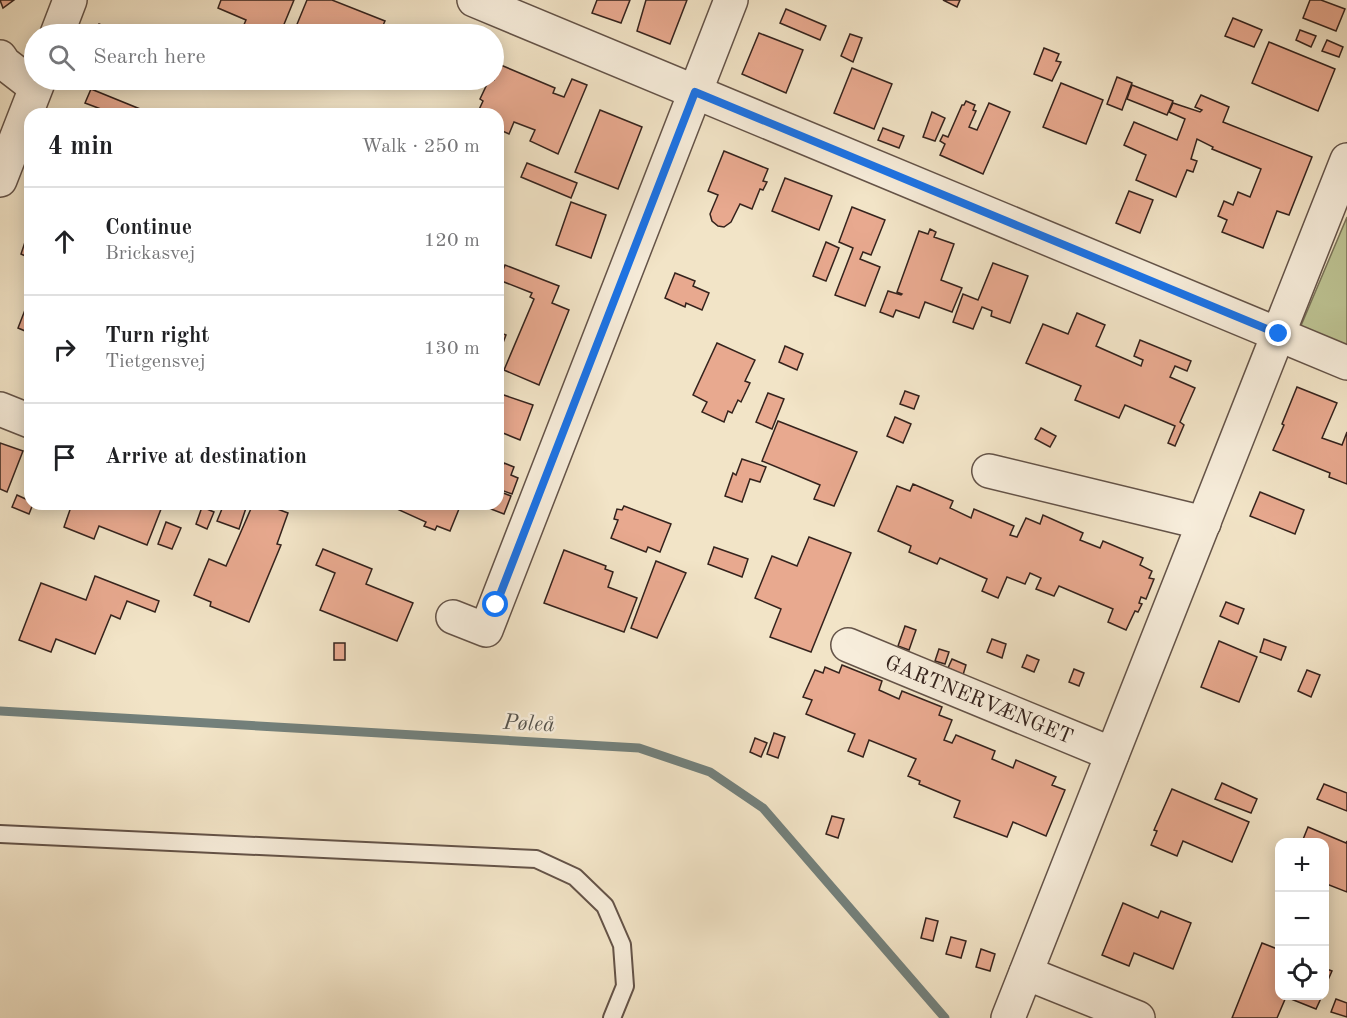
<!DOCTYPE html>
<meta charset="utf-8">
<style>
body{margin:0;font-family:"Old Standard TT",serif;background:#f6f6f6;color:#202124}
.controls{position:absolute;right:18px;bottom:18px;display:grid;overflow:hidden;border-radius:12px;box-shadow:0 3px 15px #0003}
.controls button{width:54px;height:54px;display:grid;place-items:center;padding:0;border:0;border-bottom:2px solid #e0e0e0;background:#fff;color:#202124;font:30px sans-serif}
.stop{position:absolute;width:18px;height:18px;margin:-14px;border:4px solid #1a73e8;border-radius:50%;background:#fff}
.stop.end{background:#1a73e8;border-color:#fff;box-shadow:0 2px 6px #0008}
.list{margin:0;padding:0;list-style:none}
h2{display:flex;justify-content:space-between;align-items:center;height:78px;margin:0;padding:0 24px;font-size:26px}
h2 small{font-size:20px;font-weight:400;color:#757577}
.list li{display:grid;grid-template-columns:39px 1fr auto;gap:18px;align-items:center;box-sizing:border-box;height:108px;padding:0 24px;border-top:2px solid #e0e0e0}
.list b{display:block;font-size:22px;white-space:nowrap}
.list p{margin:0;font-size:20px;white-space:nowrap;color:#757577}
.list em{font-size:20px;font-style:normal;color:#757577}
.icon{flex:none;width:33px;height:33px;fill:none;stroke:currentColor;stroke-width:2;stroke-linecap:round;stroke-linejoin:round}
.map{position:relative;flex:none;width:1347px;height:1018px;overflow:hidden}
.search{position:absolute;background:#fff;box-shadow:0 3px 15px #0003;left:24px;top:24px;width:480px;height:66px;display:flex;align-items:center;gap:15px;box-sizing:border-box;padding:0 21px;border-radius:33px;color:#757577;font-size:22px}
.panel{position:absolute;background:#fff;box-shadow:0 3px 15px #0003;left:24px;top:108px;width:480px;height:402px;border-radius:18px}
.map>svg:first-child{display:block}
.green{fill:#bdc393;stroke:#797358;stroke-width:1.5}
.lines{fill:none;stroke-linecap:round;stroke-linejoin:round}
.stream{stroke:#73807b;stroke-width:9}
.building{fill:#e8a98f;stroke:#35231d;stroke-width:1.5}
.lane-casing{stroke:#645348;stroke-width:20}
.street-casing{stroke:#645348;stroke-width:36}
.lane{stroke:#f7eddb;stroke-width:16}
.street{stroke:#f7eddb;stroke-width:33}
.route{stroke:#1a73e8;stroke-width:8}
.labels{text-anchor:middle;stroke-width:5;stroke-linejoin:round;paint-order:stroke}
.street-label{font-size:21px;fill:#35231d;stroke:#f7eddb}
.water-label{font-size:22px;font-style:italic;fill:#54524c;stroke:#f7eddb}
</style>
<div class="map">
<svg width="1347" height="1018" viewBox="0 0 1347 1018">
<rect width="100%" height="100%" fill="#f2e4c7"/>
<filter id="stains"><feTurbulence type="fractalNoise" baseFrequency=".00333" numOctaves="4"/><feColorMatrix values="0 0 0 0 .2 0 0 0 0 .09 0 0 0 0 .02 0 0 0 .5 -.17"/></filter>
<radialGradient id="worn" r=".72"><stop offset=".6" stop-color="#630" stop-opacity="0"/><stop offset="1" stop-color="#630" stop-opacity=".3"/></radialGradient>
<!-- green -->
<path class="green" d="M1347 217V345L1300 328Z"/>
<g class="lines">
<!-- stream -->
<path class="stream" d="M0 711 639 748 710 772 763 808 945 1018"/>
</g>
<!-- building -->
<g class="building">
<path d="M0 0H14L3 8Z"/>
<path d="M221 0H294L280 34H240L246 20 218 8Z"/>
<path d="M307 0H332L385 21 379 34H293Z"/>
<path d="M597 0H630L621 23 592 13Z"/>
<path d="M646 0H687L670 44 637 31Z"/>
<path d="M943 0H960L957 7Z"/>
<path d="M1310 0H1321L1345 9 1336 31 1303 18Z"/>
<path d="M786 9 826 26 820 40 780 23Z"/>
<path d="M1233 18 1262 30 1254 47 1225 36Z"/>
<path d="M99 24 111 29 109 34 96 33Z"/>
<path d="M1300 30 1316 36 1311 47 1296 40Z"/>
<path d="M759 33 803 50 786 93 742 74Z"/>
<path d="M850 34 862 38 853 62 841 56Z"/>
<path d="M1327 40 1343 47 1339 57 1322 51Z"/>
<path d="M1269 42 1335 69 1318 111 1252 83Z"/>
<path d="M1044 48 1059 54 1056 61 1061 62 1052 81 1034 74Z"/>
<path d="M496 63 555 88 553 93 564 97 572 79 587 85 558 154 530 141 535 130 514 122 509 134 498 129V114H477L483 101 480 99 489 80H494V69Z"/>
<path d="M852 68 892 84 874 129 834 113Z"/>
<path d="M1117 77 1132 83 1122 110 1107 104Z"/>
<path d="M1061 83 1103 100 1086 144 1043 127Z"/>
<path d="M1132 85 1173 101 1167 115 1127 99Z"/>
<path d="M91 89 145 111 144 113 148 114H114L85 103Z"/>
<path d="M1201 95 1229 107 1223 122 1312 157 1289 215 1277 211 1263 248 1222 232 1227 220 1218 216 1224 201 1233 205 1238 192 1250 197 1261 169 1212 149 1213 147 1197 139 1191 159 1197 161 1193 172 1187 170 1176 197 1136 180 1146 155 1124 145 1134 122 1177 140 1185 119 1169 112 1173 103 1200 112 1202 110 1195 107Z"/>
<path d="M966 101 975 105 973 110 976 111 969 127 977 130 989 103 1010 112 983 174 940 155 945 144 940 141 943 135 948 137 962 105H964Z"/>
<path d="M600 110 642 127 618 189 575 172Z"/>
<path d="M932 112 945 118 935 141 923 137Z"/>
<path d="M883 128 904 136 899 148 878 140Z"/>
<path d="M724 151 768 169 763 181 767 182 763 190 760 189 752 209 740 204 731 222 724 227 718 226 712 221 710 214 718 195 708 191Z"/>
<path d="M527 163 577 183 571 198 521 177Z"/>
<path d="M785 178 832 196 819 230 772 211Z"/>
<path d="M1129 191 1153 200 1140 233 1116 223Z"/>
<path d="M571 202 606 215 591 258 556 245Z"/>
<path d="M852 207 885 220 871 255 863 252 860 259 880 267 865 306 835 295 853 248 839 242Z"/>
<path d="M930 229 936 232 934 237 954 244 941 280 962 288 952 312 925 302 919 318 896 310 893 317 880 312 888 291 901 295 902 294 897 292 919 231 928 234Z"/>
<path d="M26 239 30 241V258L21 254Z"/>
<path d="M826 242 839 248 826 281 813 276Z"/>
<path d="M993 263 1028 276 1010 323 991 316 992 311 982 307 973 329 953 322 963 294 978 300Z"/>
<path d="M505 265 559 286 552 303 569 310 539 385 504 370 534 299 530 297 532 293 499 280Z"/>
<path d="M675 273 695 281 693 286 709 293 702 310 686 303 685 307 665 298Z"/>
<path d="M30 297V333L18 328Z"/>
<path d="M1077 313 1105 325 1096 346 1141 366 1143 360 1134 356 1140 340 1191 361 1187 371 1175 366 1170 377 1195 388 1180 422 1184 425 1175 446 1168 443 1175 426 1125 405 1119 418 1075 400 1081 386 1026 363 1043 324 1068 334Z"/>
<path d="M498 332 506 335 498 356Z"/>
<path d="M717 343 755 360 745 381 750 383 741 402 738 400 732 413 728 411 724 422 702 412 707 402 693 395Z"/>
<path d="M785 346 803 354 797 370 779 362Z"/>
<path d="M1297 387 1337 403 1322 438 1342 445 1347 432V484L1329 477 1330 473 1273 450 1284 425 1282 424Z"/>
<path d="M905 391 919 396 914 409 900 404Z"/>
<path d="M498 393 533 405 520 440 498 431Z"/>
<path d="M768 393 784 399 772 429 756 422Z"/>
<path d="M895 417 911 424 903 443 887 436Z"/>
<path d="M778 421 857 452 834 506 814 499 820 485 762 461Z"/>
<path d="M1041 428 1056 436 1050 447 1035 439Z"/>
<path d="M0 443 23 451 7 492 0 489Z"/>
<path d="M742 459 766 467 760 482 750 479 742 502 725 496 733 473 736 475Z"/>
<path d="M504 463 514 467 511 475 518 478 512 494 498 489V470L501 471Z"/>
<path d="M913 484 953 501 950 508 971 518 974 509 1014 526 1010 535 1017 537 1026 518 1040 524 1043 515 1083 533 1080 540 1100 548 1103 541 1143 558 1140 565 1152 571 1149 578 1154 579 1146 599 1141 597 1139 603 1142 604 1138 612 1135 611 1126 630 1108 622 1113 609 1059 586 1054 596 1036 589 1041 578 1030 573 1025 584 1007 577 998 598 982 591 987 579 940 558 937 564 909 552 911 546 878 531 897 486 910 491Z"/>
<path d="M498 491 511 496 504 514 478 504H498Z"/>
<path d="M1260 492 1304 510 1295 534 1250 516Z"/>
<path d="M17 495 30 501V504H33L29 514 12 507Z"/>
<path d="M72 504H163L147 545 99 526 94 539 64 527Z"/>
<path d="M224 504H244L243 507 246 508 239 529 217 521Z"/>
<path d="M253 504H264L288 513 277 544 281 545 249 622 210 606 211 602 194 595 209 559 226 566Z"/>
<path d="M386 504H461L450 531 437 526 435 530 424 526 426 522Z"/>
<path d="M624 506 671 524 660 552 648 547 646 552 611 538 618 520 614 519 617 509 622 510Z"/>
<path d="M202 507 214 512 207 529 196 524Z"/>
<path d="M166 522 181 528 172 549 158 544Z"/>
<path d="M809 537 851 553 811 652 770 637 781 609 755 598 772 556 797 566Z"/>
<path d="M714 547 748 559 742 577 708 564Z"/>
<path d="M323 549 372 569 366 584 413 603 397 641 320 610 335 573 316 565Z"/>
<path d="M564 550 606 566 605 569 613 572 608 587 637 598 624 632 544 603Z"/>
<path d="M656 561 686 573 657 638 631 628Z"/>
<path d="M95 576 159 601 155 612 127 601 120 619 111 615 95 654 56 639 51 652 19 640 41 583 86 600Z"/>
<path d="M1226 602 1244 609 1238 624 1220 616Z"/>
<path d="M905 626 916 630 909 650 898 646Z"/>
<path d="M992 639 1006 644 1002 658 987 652Z"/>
<path d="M1264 639 1286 647 1281 660 1260 652Z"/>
<path d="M1219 641 1257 657 1239 702 1201 687Z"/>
<rect x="334" y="643" width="11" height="17"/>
<path d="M939 649 949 652 945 664 935 661Z"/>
<path d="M1027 655 1039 660 1034 672 1022 667Z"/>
<path d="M952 659 966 665 963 675 948 668Z"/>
<path d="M842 665 882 681 879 690 899 699 902 691 942 707 939 715 952 720 944 740 952 743 956 735 995 751 992 759 1013 768 1016 760 1056 777 1052 785 1065 790 1046 836 1013 822 1007 837 954 817 960 801 919 784 920 781 908 776 916 759 869 740 863 757 848 751 855 734 806 714 812 700 803 697 815 670 823 673 825 667 839 673Z"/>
<path d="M1074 669 1084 673 1079 686 1069 682Z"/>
<path d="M1307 670 1320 675 1311 697 1298 691Z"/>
<path d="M774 733 785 737 778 758 767 754Z"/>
<path d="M755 738 767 743 761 757 750 752Z"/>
<path d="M1222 783 1257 799 1251 813 1215 799Z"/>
<path d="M1324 784 1347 793V811L1317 799Z"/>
<path d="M1172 789 1249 822 1232 862 1183 841 1177 856 1151 845 1157 831 1154 830Z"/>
<path d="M832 816 844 819 838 838 826 834Z"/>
<path d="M1308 827 1346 843 1347 841V892L1324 883V842H1302Z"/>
<path d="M1123 903 1158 918 1161 911 1191 923 1173 969 1134 953 1129 966 1102 955Z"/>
<path d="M926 918 938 921 933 941 921 938Z"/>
<path d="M951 937 966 941 961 958 946 954Z"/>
<path d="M1262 943 1280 950V996H1322L1316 1009 1286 997 1277 1018H1232Z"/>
<path d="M981 949 995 954 990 971 976 967Z"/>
<path d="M1324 968 1332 971 1324 989Z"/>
<path d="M1336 999 1347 1003V1017L1331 1012Z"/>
</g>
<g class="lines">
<!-- lane casing -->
<g class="lane-casing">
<path id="lane" d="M0 834 536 859 575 877 605 906 622 945 625 986 612 1018"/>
</g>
<!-- street casing -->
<g class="street-casing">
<g id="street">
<path d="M474 0 1347 363"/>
<path d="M57 34 70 0"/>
<path d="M0 57 4 63 35 87"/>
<path d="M0 180 39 80"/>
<path d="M0 409 30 421"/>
<path d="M989 471 1204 523"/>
<path d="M453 617 486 630 731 0"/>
<path id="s1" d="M848 645 1112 754"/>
<path d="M1026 973 1138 1018"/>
<path d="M1008 1018 1347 160"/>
</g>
</g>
<!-- lane -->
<use href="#lane" class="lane"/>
<!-- street -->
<use href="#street" class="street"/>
</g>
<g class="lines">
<!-- route -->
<path class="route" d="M496 605 695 92 1279 334"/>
</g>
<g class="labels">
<!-- street labels -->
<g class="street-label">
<text dy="7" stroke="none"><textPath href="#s1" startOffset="142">GARTNERVÆNGET</textPath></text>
</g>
<!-- water labels -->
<g class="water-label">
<text transform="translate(529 722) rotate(3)" y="8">Pøleå</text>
</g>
</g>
<rect width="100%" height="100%" filter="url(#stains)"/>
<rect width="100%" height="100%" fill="url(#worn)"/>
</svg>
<div class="controls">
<button>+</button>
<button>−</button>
<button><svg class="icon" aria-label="locate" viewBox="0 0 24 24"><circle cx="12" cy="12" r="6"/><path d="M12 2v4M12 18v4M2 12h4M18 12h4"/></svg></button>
</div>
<div class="stop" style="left:496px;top:605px"></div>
<div class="stop end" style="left:1279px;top:334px"></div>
<div class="search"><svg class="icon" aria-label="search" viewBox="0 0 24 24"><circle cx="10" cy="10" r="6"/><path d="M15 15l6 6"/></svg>Search here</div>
<section class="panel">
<h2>4 min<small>Walk · 250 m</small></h2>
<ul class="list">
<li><svg class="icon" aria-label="ahead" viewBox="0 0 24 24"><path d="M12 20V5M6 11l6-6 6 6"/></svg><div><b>Continue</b><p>Brickasvej</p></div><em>120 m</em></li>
<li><svg class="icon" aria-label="right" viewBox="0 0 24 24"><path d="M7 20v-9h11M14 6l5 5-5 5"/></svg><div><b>Turn right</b><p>Tietgensvej</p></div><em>130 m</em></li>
<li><svg class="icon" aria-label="arrive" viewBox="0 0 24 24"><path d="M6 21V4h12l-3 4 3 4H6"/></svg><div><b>Arrive at destination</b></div></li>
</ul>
</section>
</div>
